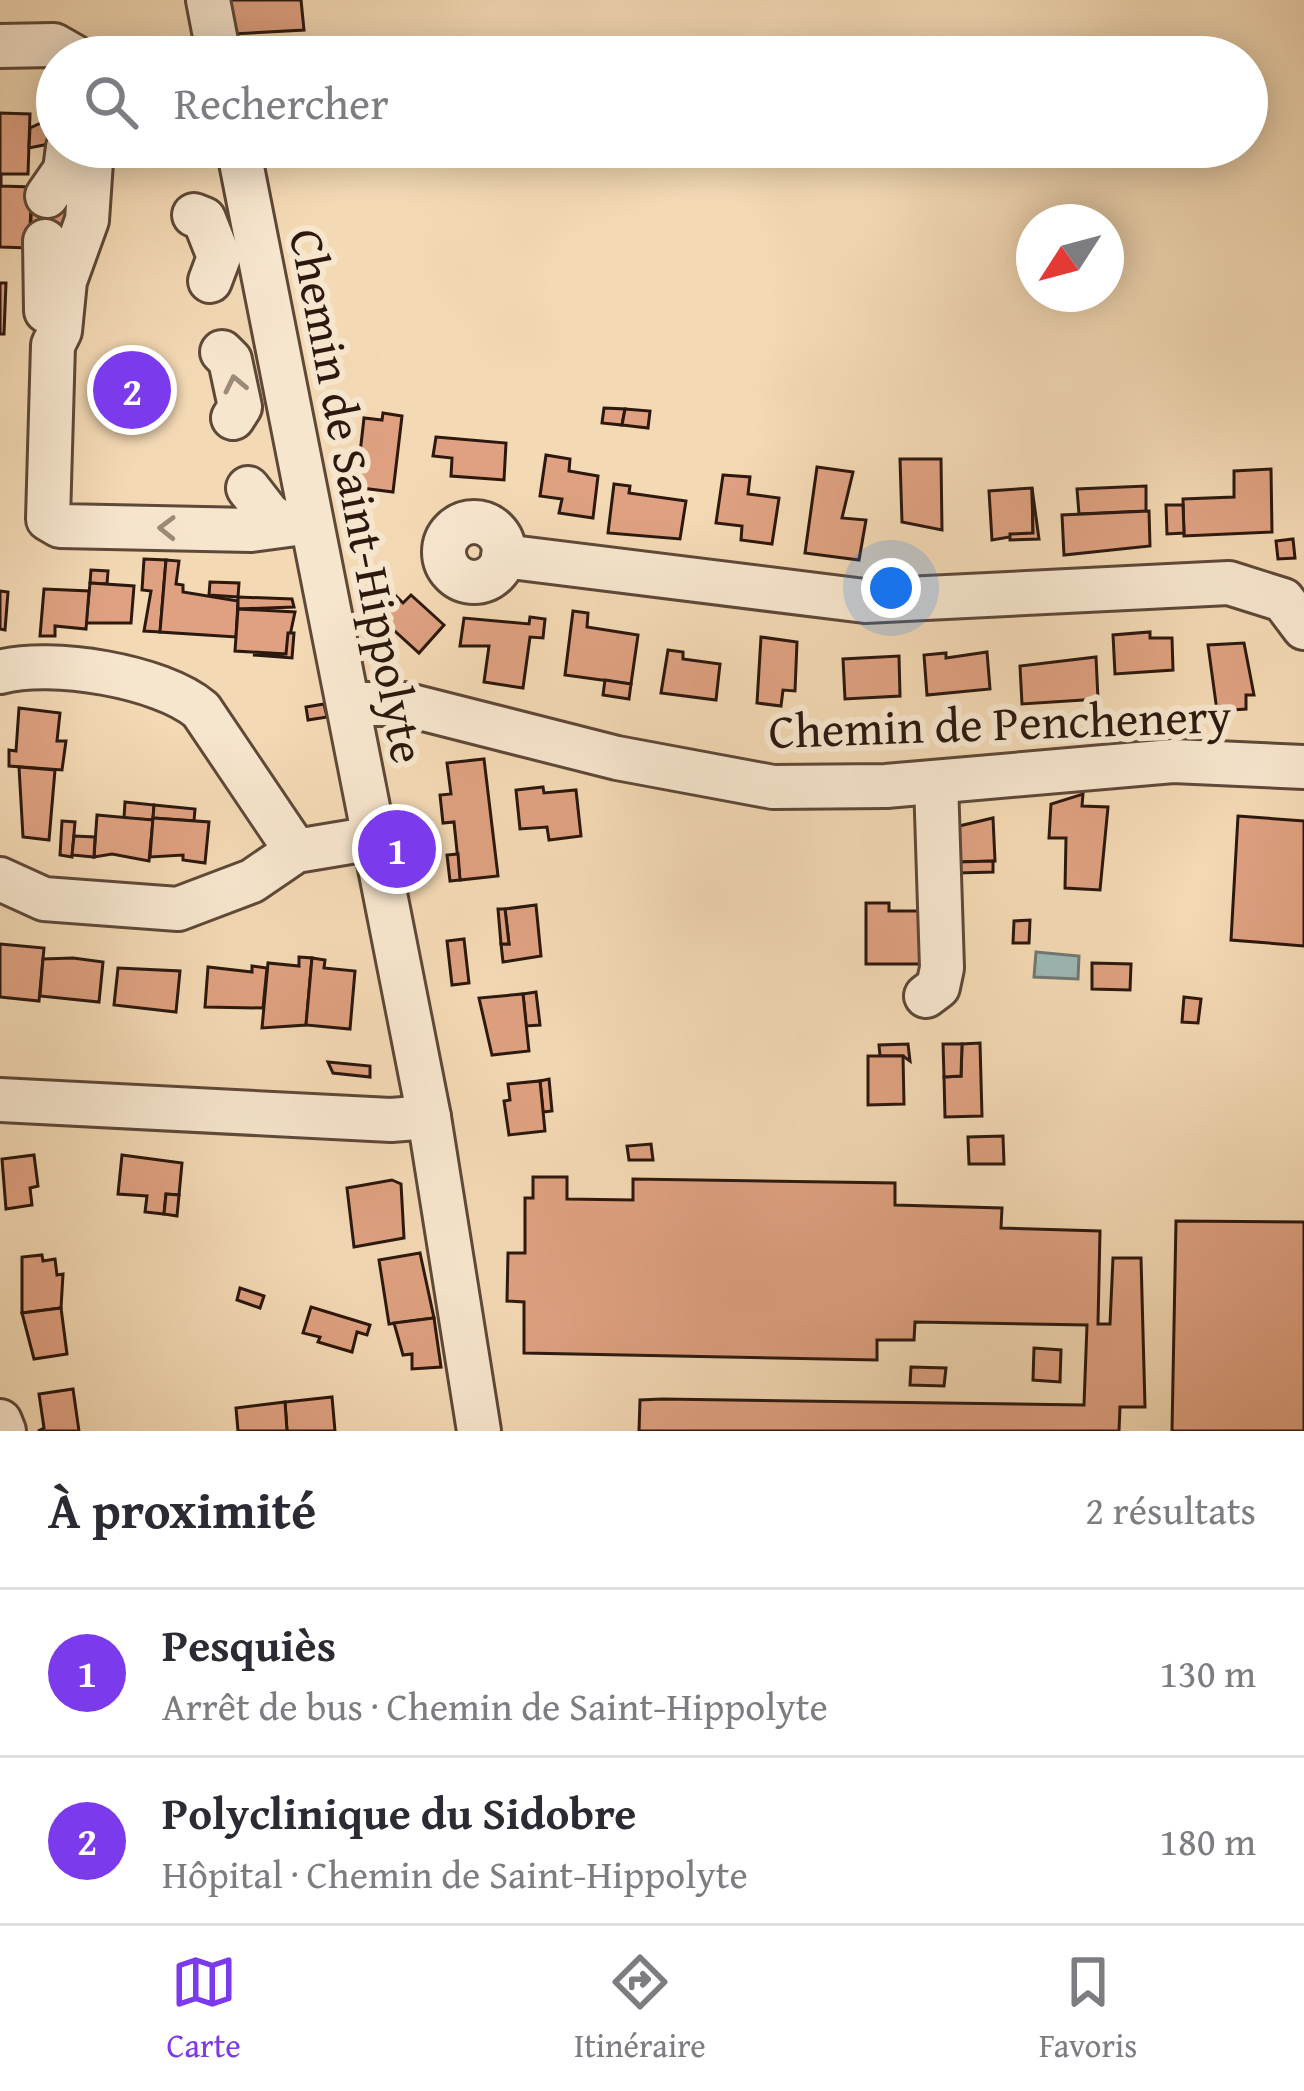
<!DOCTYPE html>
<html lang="fr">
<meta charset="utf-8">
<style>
body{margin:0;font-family:"Gentium Book Plus",serif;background:#f7f7f7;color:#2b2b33}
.compass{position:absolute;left:1016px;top:204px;width:108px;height:108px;border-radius:50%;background:#fff;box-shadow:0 6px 30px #0003;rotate:234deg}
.you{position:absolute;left:891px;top:588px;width:42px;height:42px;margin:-30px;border:9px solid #fff;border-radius:50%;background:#1a73e8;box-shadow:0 0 0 18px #1a73e833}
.badge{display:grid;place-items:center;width:78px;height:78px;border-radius:50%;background:#7c3aed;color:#fff;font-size:39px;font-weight:700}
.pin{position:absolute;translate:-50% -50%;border:6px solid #fff;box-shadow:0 3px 12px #0006}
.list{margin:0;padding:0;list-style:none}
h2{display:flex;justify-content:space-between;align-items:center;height:156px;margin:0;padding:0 48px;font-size:51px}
h2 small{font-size:39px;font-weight:400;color:#7c7c81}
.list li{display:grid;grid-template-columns:78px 1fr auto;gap:36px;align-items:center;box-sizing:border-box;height:168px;padding:0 48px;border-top:3px solid #e1e1e2}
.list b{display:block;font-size:45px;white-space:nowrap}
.list p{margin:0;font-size:39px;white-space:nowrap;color:#7c7c81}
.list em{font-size:39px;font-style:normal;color:#7c7c81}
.icon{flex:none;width:66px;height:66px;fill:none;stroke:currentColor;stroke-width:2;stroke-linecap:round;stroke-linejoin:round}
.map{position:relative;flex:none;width:1304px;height:1431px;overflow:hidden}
.search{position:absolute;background:#fff;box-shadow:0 6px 30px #0003;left:36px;right:36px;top:36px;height:132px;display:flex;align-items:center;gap:30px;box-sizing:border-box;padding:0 42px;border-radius:66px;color:#7c7c81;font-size:45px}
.sheet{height:492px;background:#fff}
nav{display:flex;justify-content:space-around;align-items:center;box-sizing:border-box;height:168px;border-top:3px solid #e1e1e2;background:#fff;font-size:33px;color:#7c7c81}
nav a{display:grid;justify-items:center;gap:6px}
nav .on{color:#7c3aed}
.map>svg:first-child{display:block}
.water{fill:#9eb8b6;stroke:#707873;stroke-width:3}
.building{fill:#dfa181;stroke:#2c180e;stroke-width:3}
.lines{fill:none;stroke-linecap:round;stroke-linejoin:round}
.minor-casing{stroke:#5e4838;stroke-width:48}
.minor{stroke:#f7e6ce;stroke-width:42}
.oneway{stroke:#9c8978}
.labels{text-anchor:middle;stroke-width:12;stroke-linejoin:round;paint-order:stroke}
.street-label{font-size:48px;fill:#2c180e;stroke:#f7e6ce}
</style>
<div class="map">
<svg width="1304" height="1431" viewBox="0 0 1304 1431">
<rect width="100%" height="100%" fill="#f3d9b4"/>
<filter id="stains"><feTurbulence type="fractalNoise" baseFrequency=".00167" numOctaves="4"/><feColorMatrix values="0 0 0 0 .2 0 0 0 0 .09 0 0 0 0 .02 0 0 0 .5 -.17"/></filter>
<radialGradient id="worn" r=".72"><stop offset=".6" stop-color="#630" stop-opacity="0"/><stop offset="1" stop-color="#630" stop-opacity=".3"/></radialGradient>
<!-- water -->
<path class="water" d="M1036 952 1079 956 1078 979 1034 977Z"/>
<!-- building -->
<g class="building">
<path d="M226 0H301L304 30 233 34Z"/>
<path d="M0 113 30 114 28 174H1V186L32 187 29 248 0 247Z"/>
<path d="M41 123 51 129 54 143 29 148 30 128Z"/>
<path d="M32 195 69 197 67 242 30 240Z"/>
<path d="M0 283H6L4 334H0Z"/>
<path d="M604 408 625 409 622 425 602 423Z"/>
<path d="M625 409 650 411 648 428 622 425Z"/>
<path d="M383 413 402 416 393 492 346 486 349 461 359 462 364 418 382 420Z"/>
<path d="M436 437 506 443 504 480 451 476 452 458 433 456Z"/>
<path d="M546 455 570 459 569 471 598 476 593 518 559 513 562 499 540 496Z"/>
<path d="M900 459H941L942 530 902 522Z"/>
<path d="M817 467 853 472 842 518 866 520 859 560 805 553Z"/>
<path d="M1271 469 1272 532 1184 536 1183 499 1234 497V471Z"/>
<path d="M723 475 750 477 748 494 779 498 772 544 741 540 742 526 716 523Z"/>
<path d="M614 484 630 486 629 493 686 501 680 539 608 533Z"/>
<path d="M1146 486V511L1079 514 1077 489Z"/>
<path d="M1032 488 1033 533 992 540 989 491Z"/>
<path d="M1032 488 1039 539 1010 540V534L1033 533Z"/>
<path d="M1166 505H1183L1184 533 1167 534Z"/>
<path d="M1149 511 1150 546 1064 555 1062 515Z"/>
<path d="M1293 539 1295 558 1278 559 1276 541Z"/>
<path d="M144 559 166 560 160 632 144 631 151 591 142 590Z"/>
<path d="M166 560 179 561 176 584 183 585V592L238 601 236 637 160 632Z"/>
<path d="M91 570 108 571 107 584 90 583Z"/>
<path d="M210 582 239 583 238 597 209 595Z"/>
<path d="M90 583 134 586 131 623H86Z"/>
<path d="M44 589 89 591 86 629 55 626V636H40Z"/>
<path d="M0 591 8 592 5 630 0 629Z"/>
<path d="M393 593 403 603 411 595 444 625 419 653 375 613Z"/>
<path d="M238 597 292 599 294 607 238 609Z"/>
<path d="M238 609 295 612 286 654 235 651Z"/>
<path d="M573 611 588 613 587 627 638 635 631 684 565 675Z"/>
<path d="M530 617 545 619 543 638 530 637 523 688 484 682 489 646H460L464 618 529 624Z"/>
<path d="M1150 632V638H1172L1173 670 1115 674 1113 635Z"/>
<path d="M288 633H294L292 658 253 655 286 654Z"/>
<path d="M761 637 797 642 795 691 783 690 781 706 757 703Z"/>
<path d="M1244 643 1254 695H1246V709L1217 711 1208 645Z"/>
<path d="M668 650 683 652V659L720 664 716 700 661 693Z"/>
<path d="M987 652 990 689 927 695 924 655 946 653V658Z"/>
<path d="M899 656 900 696 845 699 843 659Z"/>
<path d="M1096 657 1098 699 1022 704 1020 666Z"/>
<path d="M605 680 631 684 629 699 603 695Z"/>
<path d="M324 704 327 717 308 720 306 707Z"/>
<path d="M19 708 60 713 57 741H66L62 770 9 766V750L16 751Z"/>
<path d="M484 759 498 876 460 880 454 822 443 823 440 795 451 794 447 763Z"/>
<path d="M19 767 55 770 49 840 23 837Z"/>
<path d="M543 787 544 793 576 790 581 836 549 840 547 827 520 829 516 790Z"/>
<path d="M1083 794 1082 806 1108 807 1100 890 1065 888 1066 838H1049L1051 804Z"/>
<path d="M125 802 154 805 153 820 124 818Z"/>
<path d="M154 805 195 809 194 821 153 818Z"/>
<path d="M97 815 153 820 149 861 112 854 94 857Z"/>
<path d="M1238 816 1304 821V946L1231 940Z"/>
<path d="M153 818 209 822 205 863 183 860V855L150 857Z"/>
<path d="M993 818 995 861 956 862 955 827Z"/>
<path d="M62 821 75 822 72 857 60 855Z"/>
<path d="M74 836 95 837 94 857 72 855Z"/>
<path d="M458 854 460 880 450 881 447 855Z"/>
<path d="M993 861V872L958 873V862Z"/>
<path d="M866 903H889V911H922V964H866Z"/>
<path d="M536 905 541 956 503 962 501 944H509L505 909Z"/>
<path d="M498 909H505L509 944H501Z"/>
<path d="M1030 920 1029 943H1013L1014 921Z"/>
<path d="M464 939 469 983 452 985 447 941Z"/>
<path d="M0 944 44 948 39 1001 0 997Z"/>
<path d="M299 957 312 958 306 1025 262 1028 268 963 299 966Z"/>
<path d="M73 958 103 962 99 1002 40 996 43 959Z"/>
<path d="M312 958 325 960 324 968 355 971 350 1029 306 1025Z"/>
<path d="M1092 963 1131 964 1130 990 1092 989Z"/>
<path d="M252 966 267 968 263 1008 205 1007 208 967 252 972Z"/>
<path d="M118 968 180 971 176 1012 114 1005Z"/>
<path d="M536 992 540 1025 526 1026 523 994Z"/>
<path d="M523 994 529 1051 492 1055 479 998Z"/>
<path d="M1184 997 1201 999 1198 1023 1182 1022Z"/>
<path d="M980 1043 982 1116 945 1117 944 1077 961 1076 962 1044Z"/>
<path d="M908 1044 910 1061 903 1056H880L879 1045Z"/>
<path d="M943 1044H962L961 1076 944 1077Z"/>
<path d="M868 1056H903L904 1104 868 1105Z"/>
<path d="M328 1062 370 1066V1077L333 1073Z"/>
<path d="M549 1079 552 1111 543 1112 540 1081Z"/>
<path d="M540 1081 545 1131 509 1135 504 1101 510 1100 508 1084Z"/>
<path d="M1003 1136 1004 1164H969L968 1137Z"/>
<path d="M651 1144 653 1160H629L627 1146Z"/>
<path d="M34 1155 38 1186 30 1188 32 1205 6 1209 2 1159Z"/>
<path d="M122 1155 182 1163 179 1195 166 1194 164 1214 145 1212 147 1196 118 1194Z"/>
<path d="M533 1177H567V1199L633 1200V1179L895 1183V1205L1002 1208 1001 1228 1100 1231 1098 1324H1110L1113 1258H1141L1145 1407H1120L1119 1431H639L640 1400 662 1399 1084 1405 1087 1325 915 1322 914 1340H877V1360L524 1353V1302L507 1301 508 1253H525V1198H533Z"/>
<path d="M392 1180 401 1184 404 1238 354 1247 347 1188Z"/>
<path d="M166 1194 179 1195 177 1216 164 1214Z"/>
<path d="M1176 1221 1304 1222V1431H1172Z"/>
<path d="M420 1253 434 1318 389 1324 379 1260Z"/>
<path d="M42 1255 43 1261 55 1259 57 1275 63 1274 61 1308 22 1313V1257Z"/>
<path d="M240 1288 264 1296 260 1308 237 1300Z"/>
<path d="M311 1307 370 1325 367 1335 357 1332 352 1352 318 1342 320 1337 303 1333Z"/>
<path d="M61 1308 67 1354 34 1359 22 1313Z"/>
<path d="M434 1318 441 1367 412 1369V1354L403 1355 394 1323Z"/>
<path d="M1034 1348 1061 1350 1060 1382 1033 1380Z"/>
<path d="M911 1367 946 1368 944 1386 910 1385Z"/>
<path d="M73 1389 79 1431H38L44 1428 39 1394Z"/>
<path d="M332 1397 335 1431H287L285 1402Z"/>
<path d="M285 1402 287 1431H238L236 1408Z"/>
</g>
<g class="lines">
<!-- minor casing -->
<g class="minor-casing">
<g id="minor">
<path d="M208 0 219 57"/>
<path d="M0 46 54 45 75 57"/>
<path d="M92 147 87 220 65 281 60 331 53 345 48 519 60 526 251 530 311 522"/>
<path d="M238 147 429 1117 479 1431"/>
<path d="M47 196 65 170 68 147"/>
<path d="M194 215 204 219 219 257 210 281"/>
<path d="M45 241 46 311"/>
<path d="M222 352 230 360 240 407 233 418"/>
<path d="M248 488 269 515 284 524"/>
<circle cx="474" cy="552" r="30"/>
<path d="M503 556 865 601 1229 583 1283 600 1304 628"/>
<path d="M0 672C51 658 161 676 201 710L296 851"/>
<path d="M349 704H404L617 758 773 787 886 786 1173 761 1304 767"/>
<path d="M0 879 44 899 178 909 252 881 296 851 374 838"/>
<path d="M926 996 938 987 942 968 936 782"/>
<path d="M0 1100 391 1120 429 1117"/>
<path d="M0 1421 4 1431"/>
</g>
</g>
<!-- minor -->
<use href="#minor" class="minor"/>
</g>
<!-- one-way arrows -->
<defs><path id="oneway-chevron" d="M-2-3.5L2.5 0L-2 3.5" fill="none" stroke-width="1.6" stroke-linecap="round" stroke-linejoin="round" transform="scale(3)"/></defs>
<g class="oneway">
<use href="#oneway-chevron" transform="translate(235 384) rotate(-102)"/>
<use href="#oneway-chevron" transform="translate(167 528) rotate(-179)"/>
</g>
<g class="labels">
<!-- street labels -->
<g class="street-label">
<text transform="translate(358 496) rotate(79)" y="17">Chemin de Saint-Hippolyte</text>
<text transform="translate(1000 723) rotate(-2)" y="17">Chemin de Penchenery</text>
</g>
</g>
<rect width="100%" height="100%" filter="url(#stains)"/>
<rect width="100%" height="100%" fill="url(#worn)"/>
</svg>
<svg class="compass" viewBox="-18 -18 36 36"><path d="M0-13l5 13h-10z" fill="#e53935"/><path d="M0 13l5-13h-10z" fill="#7c7c81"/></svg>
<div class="you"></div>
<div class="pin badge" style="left:397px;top:849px">1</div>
<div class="pin badge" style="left:132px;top:390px">2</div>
<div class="search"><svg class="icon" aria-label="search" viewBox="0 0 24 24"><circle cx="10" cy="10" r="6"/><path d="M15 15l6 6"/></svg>Rechercher</div>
</div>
<section class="sheet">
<h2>À proximité<small>2 résultats</small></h2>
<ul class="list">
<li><span class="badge">1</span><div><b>Pesquiès</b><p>Arrêt de bus · Chemin de Saint-Hippolyte</p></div><em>130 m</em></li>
<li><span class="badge">2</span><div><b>Polyclinique du Sidobre</b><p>Hôpital · Chemin de Saint-Hippolyte</p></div><em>180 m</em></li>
</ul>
</section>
<nav>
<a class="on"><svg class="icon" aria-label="map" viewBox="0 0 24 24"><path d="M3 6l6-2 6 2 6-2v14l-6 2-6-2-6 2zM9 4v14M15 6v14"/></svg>Carte</a>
<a><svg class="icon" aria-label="directions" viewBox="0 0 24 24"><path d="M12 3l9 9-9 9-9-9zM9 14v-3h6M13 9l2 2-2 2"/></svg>Itinéraire</a>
<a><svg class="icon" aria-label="saved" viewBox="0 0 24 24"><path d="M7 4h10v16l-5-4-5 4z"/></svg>Favoris</a>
</nav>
